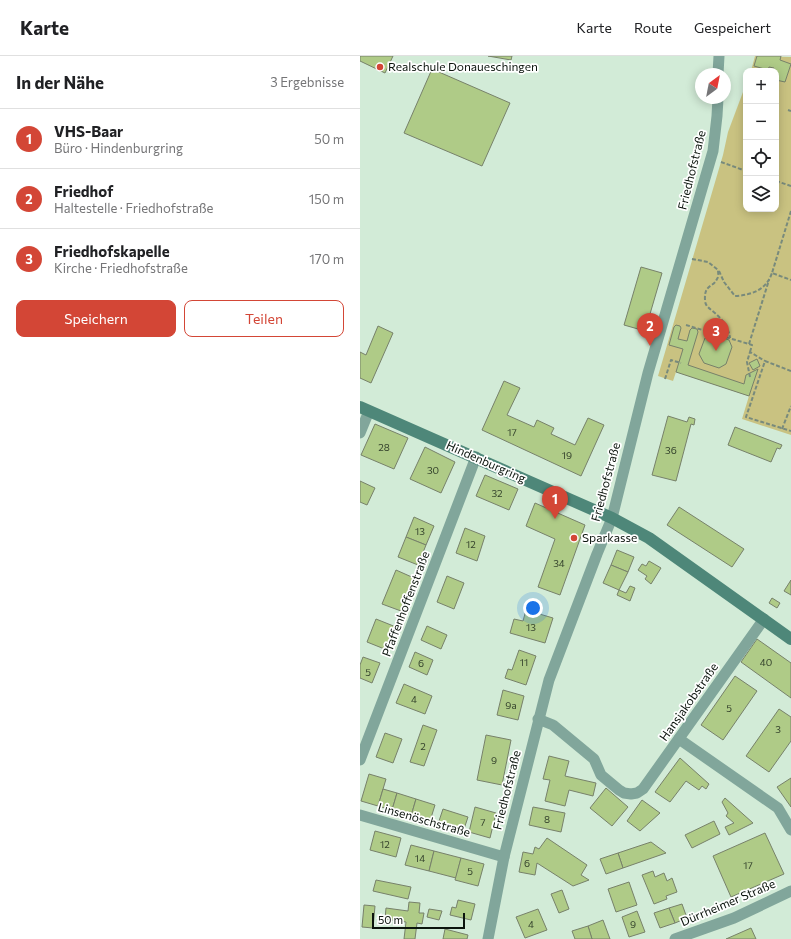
<!DOCTYPE html>
<html lang="de">
<meta charset="utf-8">
<style>
body{margin:0;font-family:Commissioner,sans-serif;background:#f6f6f6;color:#202124}
.controls{position:absolute;right:12px;top:12px;display:grid;overflow:hidden;border-radius:8px;box-shadow:0 2px 10px #0003}
.controls button{width:36px;height:36px;display:grid;place-items:center;padding:0;border:0;border-bottom:1px solid #e0e0e0;background:#fff;color:#202124;font:20px sans-serif}
.compass{position:absolute;left:335px;top:12px;width:36px;height:36px;border-radius:50%;background:#fff;box-shadow:0 2px 10px #0003;rotate:32deg}
.scale{position:absolute;left:12px;bottom:10px;width:93px;box-sizing:border-box;padding-left:4px;border:2px solid #0b140d;border-top:0;font-size:11px;line-height:14px;white-space:nowrap;color:#0b140d;-webkit-text-stroke:3px #fff;paint-order:stroke}
.you{position:absolute;left:173px;top:552px;width:14px;height:14px;margin:-10px;border:3px solid #fff;border-radius:50%;background:#1a73e8;box-shadow:0 0 0 6px #1a73e833}
.badge{display:grid;place-items:center;width:26px;height:26px;border-radius:50%;background:#d34636;color:#fff;font-size:13px;font-weight:700}
.pin{position:absolute;translate:-50% -33px;filter:drop-shadow(0 1px 2px #0008)}
.pin::after{content:'';position:absolute;top:21px;width:14px;height:12px;background:inherit;clip-path:polygon(0 0,100% 0,50% 100%)}
.list{margin:0;padding:0;list-style:none}
h2{display:flex;justify-content:space-between;align-items:center;height:52px;margin:0;padding:0 16px;font-size:17px}
h2 small{font-size:13px;font-weight:400;color:#757577}
.list li{display:grid;grid-template-columns:26px 1fr auto;gap:12px;align-items:center;box-sizing:border-box;height:60px;padding:0 16px;border-top:1px solid #e0e0e0}
.list b{display:block;font-size:15px;white-space:nowrap}
.list p{margin:0;font-size:13px;white-space:nowrap;color:#757577}
.list em{font-size:13px;font-style:normal;color:#757577}
.actions{display:flex;gap:8px;padding:12px 16px}
.actions a{flex:1;padding:9px 0;border:1px solid #d34636;border-radius:8px;text-align:center;font-size:14px;color:#d34636}
.actions .main{background:#d34636;color:#fff}
.icon{flex:none;width:22px;height:22px;fill:none;stroke:currentColor;stroke-width:2;stroke-linecap:round;stroke-linejoin:round}
.map{position:relative;flex:none;width:431px;height:883px;overflow:hidden}
header{display:flex;align-items:center;gap:24px;box-sizing:border-box;height:56px;padding:0 20px;background:#fff;border-bottom:1px solid #e0e0e0}
header strong{font-size:19px}
nav{display:flex;gap:22px;margin-inline-start:auto;font-size:14px}
main{display:flex}
aside{flex:1;background:#fff}
.map>svg:first-child{display:block}
.green{fill:#c9c281}
.building{fill:#afcb87;stroke:#77816a}
.lines{fill:none;stroke-linecap:round;stroke-linejoin:round}
.path{stroke:#788a7c;stroke-width:2;stroke-dasharray:4 2;stroke-linecap:butt}
.minor{stroke:#81a69b;stroke-width:11}
.secondary{stroke:#4e8779;stroke-width:12}
.poi-dot{fill:#d34636;stroke:#fff;stroke-width:1.5}
.labels{text-anchor:middle;stroke-width:3.5;stroke-linejoin:round;paint-order:stroke}
.number-label{font-size:10px;fill:#34422c}
.poi-label{font-size:12px;fill:#0b140d;stroke:#fff;text-anchor:start}
.street-label{font-size:12px;fill:#0b140d;stroke:#fff}
</style>
<header>
<strong>Karte</strong>
<nav><a>Karte</a><a>Route</a><a>Gespeichert</a></nav>
</header>
<main>
<aside>
<h2>In der Nähe<small>3 Ergebnisse</small></h2>
<ul class="list">
<li><span class="badge">1</span><div><b>VHS-Baar</b><p>Büro · Hindenburgring</p></div><em>50 m</em></li>
<li><span class="badge">2</span><div><b>Friedhof</b><p>Haltestelle · Friedhofstraße</p></div><em>150 m</em></li>
<li><span class="badge">3</span><div><b>Friedhofskapelle</b><p>Kirche · Friedhofstraße</p></div><em>170 m</em></li>
</ul>
<div class="actions"><a class="main">Speichern</a><a>Teilen</a></div>
</aside>
<div class="map">
<svg width="431" height="883" viewBox="0 0 431 883">
<rect width="100%" height="100%" fill="#d2ebd7"/>
<!-- green -->
<path class="green" d="M395 0 431 1V379L382 363 389 340 316 316 313 325 298 320 363 99 368 76 386 28V153H416V15H391Z"/>
<!-- building -->
<g class="building">
<path d="M0 0H33L25 17 0 5Z"/>
<path d="M128 0H152L151 4Z"/>
<path d="M397 0H421L420 4 431 8 425 26 416 24V15H413L414 12 409 11 408 14 394 10Z"/>
<path d="M72 13 150 47 122 110 44 77Z"/>
<path d="M281 211 302 217 285 275 264 269Z"/>
<path d="M316 269 320 270 321 272 318 283 327 285 330 274 332 272 337 273 338 276 328 309 384 328 386 319 398 313 389 340 316 316 323 293 309 289 314 271Z"/>
<path d="M18 270 33 277 11 327 0 322V296L6 299Z"/>
<path d="M353 278 369 284 372 291 366 308 359 312 344 307 339 298 345 282Z"/>
<path d="M397 303 400 310 393 314 389 307Z"/>
<path d="M144 325 160 332 147 359 174 371 177 364 194 372 191 378 215 389 228 362 244 369 221 420 122 374Z"/>
<path d="M308 360 327 366 329 361 335 363 334 369 331 368 316 425 292 419Z"/>
<path d="M15 368 48 382 34 413 1 399Z"/>
<path d="M375 371 422 389 420 393 417 392 411 406 368 389Z"/>
<path d="M65 391 95 406 81 437 50 423Z"/>
<path d="M125 419 158 433 149 454 116 440Z"/>
<path d="M0 425 15 432 7 449 0 446Z"/>
<path d="M175 447 225 469 200 539 178 531 195 483 166 470Z"/>
<path d="M319 451 384 493 372 511 307 469Z"/>
<path d="M54 461 74 470 66 489 46 481Z"/>
<path d="M105 472 125 480 117 505 96 497Z"/>
<path d="M46 481 66 489 58 509 38 501Z"/>
<path d="M257 494 274 501 268 516 251 509Z"/>
<path d="M289 505 301 512 291 528 285 523 287 520 278 514 282 508 286 510Z"/>
<path d="M251 509 268 516 259 534 243 527Z"/>
<path d="M36 514 54 522 41 555 22 548Z"/>
<path d="M87 520 104 527 94 553 77 546Z"/>
<path d="M431 524V539L424 535Z"/>
<path d="M270 530 275 532 270 545 257 539 259 534 266 537Z"/>
<path d="M412 542 420 547 417 552 409 547Z"/>
<path d="M166 554 193 562 185 587 150 577 154 563 163 565Z"/>
<path d="M16 563 36 571 27 594 7 586Z"/>
<path d="M67 570 87 579 81 593 61 584Z"/>
<path d="M397 583 431 607V642L381 606Z"/>
<path d="M159 594 176 600 166 629 145 622 148 613 152 614Z"/>
<path d="M55 596 73 604 67 619 49 611Z"/>
<path d="M3 601 20 607 12 627 0 622V609Z"/>
<path d="M375 620 397 635 363 684 341 669Z"/>
<path d="M44 628 72 640 65 658 36 647Z"/>
<path d="M143 634 164 640 158 664 137 659Z"/>
<path d="M419 653 431 661V685L409 716 386 700Z"/>
<path d="M63 669 77 674 64 710 50 706Z"/>
<path d="M25 677 42 683 33 707 16 701Z"/>
<path d="M126 679 151 684 142 729 117 724Z"/>
<path d="M189 700 209 705 205 720 236 727 233 740 209 734 205 750 185 745 190 724 183 723Z"/>
<path d="M320 702 349 728 346 733 342 730 339 734 326 725 310 746 295 736Z"/>
<path d="M9 718 26 723 18 750 1 745Z"/>
<path d="M431 722V751L417 731Z"/>
<path d="M246 732 268 751 252 770 230 752Z"/>
<path d="M23 733 37 737 32 754 18 750Z"/>
<path d="M37 737 56 743 51 760 32 754Z"/>
<path d="M365 742 393 767 369 779 365 771 374 767 366 760 368 757 362 746Z"/>
<path d="M56 743 75 749 70 765 51 760Z"/>
<path d="M282 744 300 757 280 775 267 765Z"/>
<path d="M115 751 136 757 130 782 109 776Z"/>
<path d="M173 751 205 757 201 776 169 769Z"/>
<path d="M83 753 108 761 103 776 78 768Z"/>
<path d="M354 765 360 778 332 792 325 779Z"/>
<path d="M15 775 41 782 36 801 10 794Z"/>
<path d="M405 777 424 818 371 841 353 800Z"/>
<path d="M187 782 227 809 221 819 229 824 213 830 177 807 175 819 159 816 163 796 173 798 175 791 179 793Z"/>
<path d="M291 786 306 797 263 812 258 797Z"/>
<path d="M51 789 74 795 69 815 45 809Z"/>
<path d="M74 795 101 802 96 822 69 815Z"/>
<path d="M258 797 263 812 246 818 240 803Z"/>
<path d="M101 802 124 808 118 830 95 824Z"/>
<path d="M293 815 295 821 304 817 307 825 312 822 317 836 306 840 307 843 294 848 282 819Z"/>
<path d="M16 824 51 831 48 843 13 835Z"/>
<path d="M269 826 277 849 256 856 248 833Z"/>
<path d="M202 834 209 853 199 857 191 838Z"/>
<path d="M98 844 115 848 111 864 90 859 92 851 96 852Z"/>
<path d="M49 846 60 847 59 857H64L62 868 57 867 55 883H44L46 866 25 863 26 852 48 855Z"/>
<path d="M322 848 327 862 315 867 309 852Z"/>
<path d="M4 849 15 850 13 872 2 871Z"/>
<path d="M309 852 315 867 300 872 294 857Z"/>
<path d="M69 853 82 855 79 864 67 861Z"/>
<path d="M178 853 187 874 165 882 156 861Z"/>
<path d="M277 855 285 876 269 881 262 861Z"/>
<path d="M243 864 250 883H232L228 870Z"/>
<path d="M228 870 232 883H215L212 875Z"/>
<path d="M391 872 396 883H366Z"/>
<path d="M85 873 108 879 107 883H83Z"/>
</g>
<g class="lines">
<!-- path -->
<g class="path">
<path d="M428 54 431 55"/>
<path d="M361 106 386 115"/>
<path d="M416 125 431 130"/>
<path d="M431 155 412 217 431 224"/>
<path d="M332 203 348 206 358 214C358 216 359 220 357 223 353 232 344 228 345 244 345 251 351 253 356 258 363 264 369 273 370 282"/>
<path d="M359 215 364 226 375 240C392 239 406 234 412 217"/>
<path d="M326 269 392 289 390 296"/>
<path d="M389 288 409 224"/>
<path d="M431 315 405 305 386 361 431 375"/>
<path d="M390 321 387 306 390 296 405 305"/>
<path d="M305 323 311 304 321 307"/>
<path d="M422 373 431 350"/>
</g>
<!-- minor -->
<g class="minor">
<path d="M358 18 359 0"/>
<path d="M0 377 9 355"/>
<path d="M178 663 193 669 234 703 241 719 259 734 264 737 271 738 277 737 283 733 404 563"/>
<path d="M319 683 418 752 431 774"/>
<path d="M0 704 116 401"/>
<path d="M0 759 144 801"/>
<path d="M128 883 144 801 189 624 237 498 252 462 288 317 353 95 357 60 358 42"/>
<path d="M315 883 374 862 431 835"/>
</g>
<!-- secondary -->
<path class="secondary" d="M0 351 252 462 289 482 431 583"/>
</g>
<!-- markers -->
<g class="poi-dot">
<circle cx="20" cy="11" r="4"/>
<circle cx="214" cy="482" r="4"/>
</g>
<g class="labels">
<!-- number labels -->
<g class="number-label">
<text x="152" y="380">17</text>
<text x="24" y="395">28</text>
<text x="311" y="398">36</text>
<text x="207" y="403">19</text>
<text x="73" y="418">30</text>
<text x="137" y="441">32</text>
<text x="60" y="479">13</text>
<text x="111" y="492">12</text>
<text x="199" y="511">34</text>
<text x="171" y="575">13</text>
<text x="164" y="610">11</text>
<text x="406" y="610">40</text>
<text x="61" y="611">6</text>
<text x="8" y="620">5</text>
<text x="54" y="647">4</text>
<text x="151" y="653">9a</text>
<text x="369" y="656">5</text>
<text x="418" y="677">3</text>
<text x="63" y="694">2</text>
<text x="134" y="708">9</text>
<text x="187" y="767">8</text>
<text x="123" y="770">7</text>
<text x="25" y="792">12</text>
<text x="60" y="806">14</text>
<text x="167" y="811">6</text>
<text x="388" y="813">17</text>
<text x="110" y="819">5</text>
<text x="171" y="872">4</text>
<text x="273" y="872">9</text>
</g>
<!-- poi labels -->
<g class="poi-label">
<text x="28" y="15">Realschule Donaueschingen</text>
<text x="222" y="486">Sparkasse</text>
</g>
<!-- street labels -->
<g class="street-label">
<text transform="translate(332 114) rotate(-76)" y="4">Friedhofstraße</text>
<text transform="translate(126 406) rotate(24)" y="4">Hindenburgring</text>
<text transform="translate(246 426) rotate(-75)" y="4">Friedhofstraße</text>
<text transform="translate(46 548) rotate(-69)" y="4">Pfaffenhoffenstraße</text>
<text transform="translate(329 646) rotate(-55)" y="4">Hansjakobstraße</text>
<text transform="translate(147 734) rotate(-76)" y="4">Friedhofstraße</text>
<text transform="translate(64 764) rotate(16)" y="4">Linsenöschstraße</text>
<text transform="translate(368 847) rotate(-23)" y="4">Dürrheimer Straße</text>
</g>
</g>
</svg>
<div class="controls">
<button>+</button>
<button>−</button>
<button><svg class="icon" aria-label="locate" viewBox="0 0 24 24"><circle cx="12" cy="12" r="6"/><path d="M12 2v4M12 18v4M2 12h4M18 12h4"/></svg></button>
<button><svg class="icon" aria-label="layers" viewBox="0 0 24 24"><path d="M12 4l9 5-9 5-9-5zM3 14l9 5 9-5"/></svg></button>
</div>
<svg class="compass" viewBox="-18 -18 36 36"><path d="M0-13l5 13h-10z" fill="#e53935"/><path d="M0 13l5-13h-10z" fill="#757577"/></svg>
<div class="scale">50 m</div>
<div class="you"></div>
<div class="pin badge" style="left:195px;top:463px">1</div>
<div class="pin badge" style="left:290px;top:290px">2</div>
<div class="pin badge" style="left:356px;top:295px">3</div>
</div>
</main>
